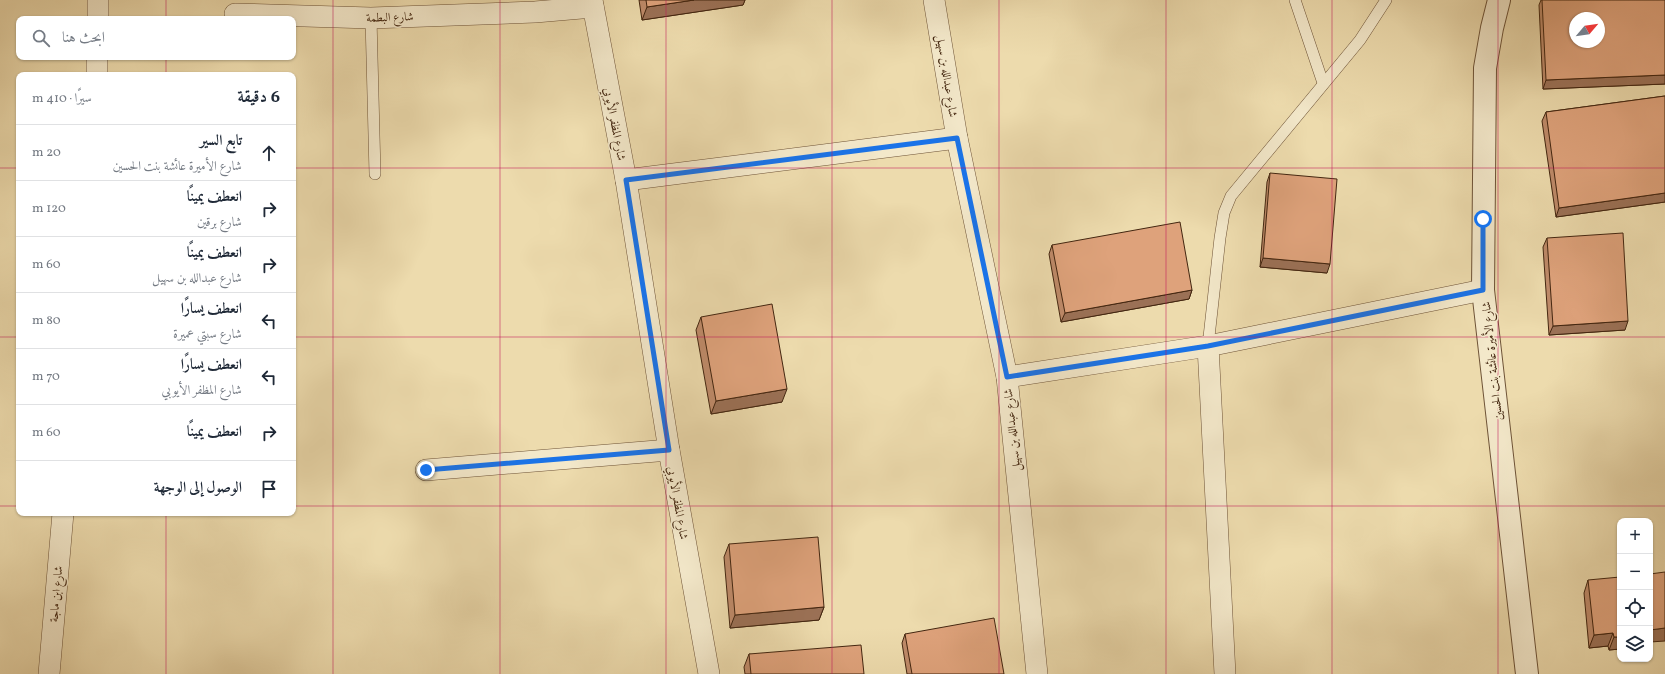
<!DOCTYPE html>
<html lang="ar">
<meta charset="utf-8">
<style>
body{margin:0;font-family:Vollkorn,Amiri,serif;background:#f6f6f7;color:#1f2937;direction:rtl}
.controls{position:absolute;right:12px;bottom:12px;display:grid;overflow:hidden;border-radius:8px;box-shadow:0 1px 3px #0004}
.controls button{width:36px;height:36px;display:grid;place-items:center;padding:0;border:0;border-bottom:1px solid #e0e1e3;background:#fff;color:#1f2937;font:20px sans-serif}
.compass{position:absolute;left:1569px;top:12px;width:36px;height:36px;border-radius:50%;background:#fff;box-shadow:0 1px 3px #0004;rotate:61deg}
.stop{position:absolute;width:12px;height:12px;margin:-9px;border:3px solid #1a73e8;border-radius:50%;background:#fff}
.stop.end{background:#1a73e8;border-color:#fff;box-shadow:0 1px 4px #0008}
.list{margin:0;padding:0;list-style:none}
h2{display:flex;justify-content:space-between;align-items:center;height:52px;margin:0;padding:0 16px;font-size:17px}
h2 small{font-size:13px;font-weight:400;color:#747a83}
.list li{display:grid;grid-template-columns:26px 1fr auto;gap:12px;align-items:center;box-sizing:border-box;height:56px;padding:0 16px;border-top:1px solid #e0e1e3}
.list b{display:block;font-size:15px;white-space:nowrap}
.list p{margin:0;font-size:13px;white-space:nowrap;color:#747a83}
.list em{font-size:13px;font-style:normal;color:#747a83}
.icon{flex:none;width:22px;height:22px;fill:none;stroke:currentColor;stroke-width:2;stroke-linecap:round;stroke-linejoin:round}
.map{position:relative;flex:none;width:1665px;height:674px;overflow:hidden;direction:ltr}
.search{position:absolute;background:#fff;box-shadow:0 1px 3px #0004;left:16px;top:16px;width:280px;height:44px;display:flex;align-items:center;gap:10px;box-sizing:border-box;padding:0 14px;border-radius:8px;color:#747a83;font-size:15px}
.panel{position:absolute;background:#fff;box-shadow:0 1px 3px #0004;left:16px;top:72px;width:280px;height:444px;border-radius:8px;direction:rtl}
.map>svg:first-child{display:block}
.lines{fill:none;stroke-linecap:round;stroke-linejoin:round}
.service-casing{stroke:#6e5337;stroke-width:12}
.minor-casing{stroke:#6e5337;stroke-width:22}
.tertiary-casing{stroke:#6e5337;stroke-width:24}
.service{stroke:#f3e8ca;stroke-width:11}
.minor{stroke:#f3e8ca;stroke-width:21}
.tertiary{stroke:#f3e8ca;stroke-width:22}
.wall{fill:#bf8b6a;stroke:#432610}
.shaded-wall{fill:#9b7156;stroke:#432610}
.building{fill:#dea27b;stroke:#432610;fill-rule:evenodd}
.route{stroke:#1a73e8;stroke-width:5}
.grid{fill:none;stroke:#c2185b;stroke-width:1;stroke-opacity:0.55}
.labels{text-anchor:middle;stroke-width:3;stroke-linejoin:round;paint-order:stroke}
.street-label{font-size:12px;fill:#432610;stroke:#f3e8ca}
</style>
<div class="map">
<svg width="1665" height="674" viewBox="0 0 1665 674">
<rect width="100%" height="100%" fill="#eddbad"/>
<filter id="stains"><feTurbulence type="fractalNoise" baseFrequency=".005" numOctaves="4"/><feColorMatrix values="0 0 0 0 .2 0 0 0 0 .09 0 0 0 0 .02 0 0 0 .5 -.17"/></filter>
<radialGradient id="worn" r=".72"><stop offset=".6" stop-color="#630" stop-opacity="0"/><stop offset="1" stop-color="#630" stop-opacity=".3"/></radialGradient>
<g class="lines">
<!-- service casing -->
<g class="service-casing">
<g id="service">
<path d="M1295 0 1323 83"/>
<path d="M371 18 375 174"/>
<path d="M1208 346 1220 238 1224 213 1231 196 1360 40 1386 0"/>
</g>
</g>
<!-- minor casing -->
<g class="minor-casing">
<g id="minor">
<path d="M592 0 626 180 669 450 709 674"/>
<path d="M934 0 957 138 1007 377 1037 674"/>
<path d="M235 14 371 18 535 12 593 7"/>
<path d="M98 19V0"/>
<path d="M97 75V57"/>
<path d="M626 180 957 138"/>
<path d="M1208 346 1225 674"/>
<path d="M1007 377 1208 346 1483 290"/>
<path d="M426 470 669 450"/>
<path d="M49 674 63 513"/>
</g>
</g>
<!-- tertiary casing -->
<g class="tertiary-casing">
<path id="tertiary" d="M1499 0 1492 28 1485 68 1483 290 1527 674"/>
</g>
<!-- service -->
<use href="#service" class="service"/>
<!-- minor -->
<use href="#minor" class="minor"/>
<!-- tertiary -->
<use href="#tertiary" class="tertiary"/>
</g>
<!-- wall -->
<g class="wall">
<path d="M639 0H745L743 5 642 20Z"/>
<path d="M1541 0H1665V84L1543 89 1539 5Z"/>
<path d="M1665 96V202L1556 217 1542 121 1546 112Z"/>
<path d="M1270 173 1327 273 1260 267 1267 182Z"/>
<path d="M1547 238 1625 330 1549 335 1543 247Z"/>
<path d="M1052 245 1192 290 1189 299 1061 322 1049 254Z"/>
<path d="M701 317 782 402 711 414 696 330Z"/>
<path d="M729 544 824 607 819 620 730 628 724 557Z"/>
<path d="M1588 580 1620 649 1609 650 1608 646 1589 648 1584 593Z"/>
<path d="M905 634 1004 674H907L902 643Z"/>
<path d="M749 654 864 674H745L744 667Z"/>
</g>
<!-- shaded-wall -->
<g class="shaded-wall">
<path d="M694 0H745L743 5 642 20 647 7Z"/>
<path d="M1665 75V84L1543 89 1546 80Z"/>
<path d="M1665 193V202L1556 217 1559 208Z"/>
<path d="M1263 258 1330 264 1327 273 1260 267Z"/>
<path d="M1192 290 1189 299 1061 322 1065 313Z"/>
<path d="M1628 321 1625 330 1549 335 1553 326Z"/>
<path d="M787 389 782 402 711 414 716 401Z"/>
<path d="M824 607 819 620 730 628 735 615Z"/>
<path d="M1665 628V641L1650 642V630Z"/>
<path d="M1613 633 1608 646 1589 648 1594 635Z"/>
<path d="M1614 637H1620V649L1609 650Z"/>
</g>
<!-- building -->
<g class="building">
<path d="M646 0H694L647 7Z"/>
<path d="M1542 0H1665V75L1546 80ZM1575 18H1599V42H1575Z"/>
<path d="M1665 96V193L1559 208 1546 112Z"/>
<path d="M1270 173 1337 179 1330 264 1263 258Z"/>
<path d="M1180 222 1192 290 1065 313 1052 245Z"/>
<path d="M1623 233 1628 321 1553 326 1547 238Z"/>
<path d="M772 304 787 389 716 401 701 317Z"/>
<path d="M818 537 824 607 735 615 729 544Z"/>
<path d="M1665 572V628L1650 630V574Z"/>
<path d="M1620 577V637H1614L1613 633 1594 635 1588 580Z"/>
<path d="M994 618 1004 674H912L905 634Z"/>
<path d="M861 645 864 674H751L749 654Z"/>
</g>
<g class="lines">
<!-- route -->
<path class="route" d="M426 470 669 450 626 180 957 138 1007 377 1208 346 1483 290V219"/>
</g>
<!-- grid -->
<path class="grid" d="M166 0V19M333 0V674M500 0V674M666 0V674M832 0V674M999 0V674M1166 0V674M1332 0V674M1498 0V674M166 57V75M0 168H19M293 168H1665M0 337H19M293 337H1665M0 506H19M293 506H1665M166 513V674"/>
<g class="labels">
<!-- street labels -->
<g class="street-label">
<text transform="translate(390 17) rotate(-2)" y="4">شارع البطمة</text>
<text transform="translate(947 76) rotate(81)" y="4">شارع عبدالله بن سهيل</text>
<text transform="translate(615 124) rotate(79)" y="4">شارع المظفر الأيوبي</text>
<text transform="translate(1492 361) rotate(-96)" y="4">شارع الأميرة عائشة بنت الحسين</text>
<text transform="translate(1012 430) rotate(-96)" y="4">شارع عبدالله بن سهيل</text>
<text transform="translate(678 503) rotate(80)" y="4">شارع المظفر الأيوبي</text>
<text transform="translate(56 594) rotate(-85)" y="4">شارع ابن ماجة</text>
</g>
</g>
<rect width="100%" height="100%" filter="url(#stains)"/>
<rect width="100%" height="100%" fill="url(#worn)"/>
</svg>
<div class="controls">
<button>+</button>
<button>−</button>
<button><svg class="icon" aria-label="locate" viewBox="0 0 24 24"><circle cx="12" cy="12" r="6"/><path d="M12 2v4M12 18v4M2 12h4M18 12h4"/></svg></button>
<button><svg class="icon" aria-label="layers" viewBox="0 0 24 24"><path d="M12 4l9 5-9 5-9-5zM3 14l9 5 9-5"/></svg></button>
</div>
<svg class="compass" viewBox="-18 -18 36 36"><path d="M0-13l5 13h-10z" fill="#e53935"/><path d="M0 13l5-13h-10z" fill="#747a83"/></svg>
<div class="stop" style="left:1483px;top:219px"></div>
<div class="stop end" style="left:426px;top:470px"></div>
<div class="search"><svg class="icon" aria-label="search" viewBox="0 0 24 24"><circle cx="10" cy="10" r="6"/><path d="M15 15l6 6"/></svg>ابحث هنا</div>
<section class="panel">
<h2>6 دقيقة<small>سيرًا · 410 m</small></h2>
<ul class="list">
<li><svg class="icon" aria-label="ahead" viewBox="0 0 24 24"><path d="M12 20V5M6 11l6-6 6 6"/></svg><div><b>تابع السير</b><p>شارع الأميرة عائشة بنت الحسين</p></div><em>20 m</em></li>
<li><svg class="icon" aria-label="right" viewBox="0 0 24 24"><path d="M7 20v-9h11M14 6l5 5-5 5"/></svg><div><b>انعطف يمينًا</b><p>شارع برقين</p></div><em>120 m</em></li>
<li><svg class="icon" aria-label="right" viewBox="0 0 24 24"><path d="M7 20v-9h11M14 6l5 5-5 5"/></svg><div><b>انعطف يمينًا</b><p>شارع عبدالله بن سهيل</p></div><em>60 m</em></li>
<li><svg class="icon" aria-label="left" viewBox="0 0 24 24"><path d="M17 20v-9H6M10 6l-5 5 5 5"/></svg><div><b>انعطف يسارًا</b><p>شارع سبتي عميرة</p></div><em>80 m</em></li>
<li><svg class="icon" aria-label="left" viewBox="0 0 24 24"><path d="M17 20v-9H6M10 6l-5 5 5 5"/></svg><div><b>انعطف يسارًا</b><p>شارع المظفر الأيوبي</p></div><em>70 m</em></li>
<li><svg class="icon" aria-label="right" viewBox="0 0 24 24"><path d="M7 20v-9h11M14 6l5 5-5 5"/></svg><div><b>انعطف يمينًا</b></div><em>60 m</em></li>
<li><svg class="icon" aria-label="arrive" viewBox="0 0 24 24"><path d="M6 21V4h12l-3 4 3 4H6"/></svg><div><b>الوصول إلى الوجهة</b></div></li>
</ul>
</section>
</div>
